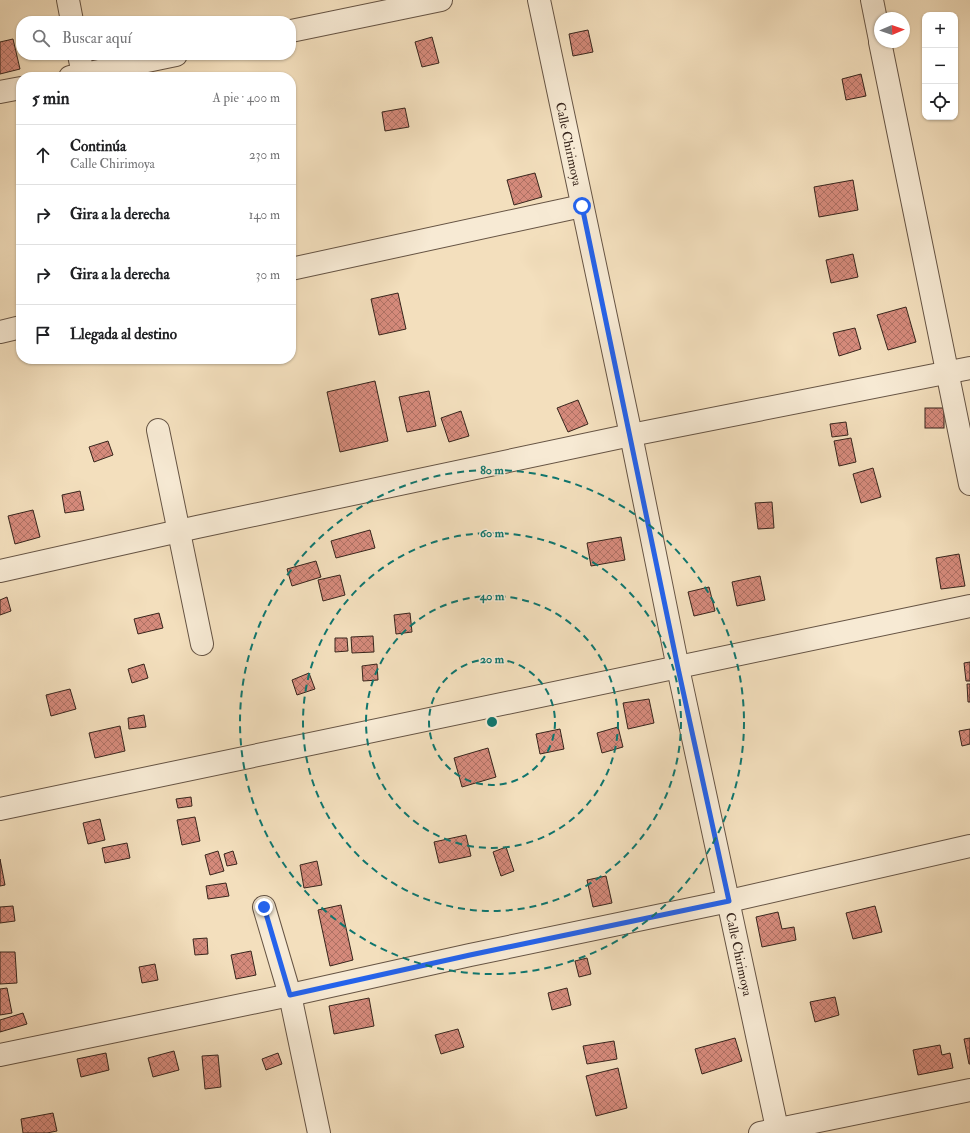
<!DOCTYPE html>
<html lang="es">
<meta charset="utf-8">
<style>
body{margin:0;font-family:"IM FELL Double Pica",serif;background:#f6f6f6;color:#202124}
.controls{position:absolute;right:12px;top:12px;display:grid;overflow:hidden;border-radius:8px;box-shadow:0 1px 3px #0004}
.controls button{width:36px;height:36px;display:grid;place-items:center;padding:0;border:0;border-bottom:1px solid #e0e0e0;background:#fff;color:#202124;font:20px sans-serif}
.compass{position:absolute;left:874px;top:12px;width:36px;height:36px;border-radius:50%;background:#fff;box-shadow:0 1px 3px #0004;rotate:88deg}
.stop{position:absolute;width:12px;height:12px;margin:-9px;border:3px solid #2563eb;border-radius:50%;background:#fff}
.stop.end{background:#2563eb;border-color:#fff;box-shadow:0 1px 4px #0008}
.list{margin:0;padding:0;list-style:none}
h2{display:flex;justify-content:space-between;align-items:center;height:52px;margin:0;padding:0 16px;font-size:17px}
h2 small{font-size:13px;font-weight:400;color:#757577}
.list li{display:grid;grid-template-columns:26px 1fr auto;gap:12px;align-items:center;box-sizing:border-box;height:60px;padding:0 16px;border-top:1px solid #e0e0e0}
.list b{display:block;font-size:15px;white-space:nowrap}
.list p{margin:0;font-size:13px;white-space:nowrap;color:#757577}
.list em{font-size:13px;font-style:normal;color:#757577}
.icon{flex:none;width:22px;height:22px;fill:none;stroke:currentColor;stroke-width:2;stroke-linecap:round;stroke-linejoin:round}
.map{position:relative;flex:none;width:970px;height:1133px;overflow:hidden}
.search{position:absolute;background:#fff;box-shadow:0 1px 3px #0004;left:16px;top:16px;width:280px;height:44px;display:flex;align-items:center;gap:10px;box-sizing:border-box;padding:0 14px;border-radius:16px;color:#757577;font-size:15px}
.panel{position:absolute;background:#fff;box-shadow:0 1px 3px #0004;left:16px;top:72px;width:280px;height:292px;border-radius:16px}
.map>svg:first-child{display:block}
.building{fill:url(#building-cross-hatch);stroke:#37251c}
.lines{fill:none;stroke-linecap:round;stroke-linejoin:round}
.minor-casing{stroke:#665444;stroke-width:24}
.minor{stroke:#f7ead4;stroke-width:22}
.route{stroke:#2563eb;stroke-width:5}
.ring{fill:none;stroke:#0f766e;stroke-width:2;stroke-dasharray:7 5}
.labels{text-anchor:middle;stroke-width:3;stroke-linejoin:round;paint-order:stroke}
.street-label{font-size:13px;fill:#37251c;stroke:#f7ead4}
.centre{fill:#0f766e;stroke:#f7ead4;stroke-width:2}
.ring-label{font-size:12px;text-anchor:middle;font-weight:bold;fill:#0f766e;stroke:#f7ead4;stroke-width:3;stroke-linejoin:round;paint-order:stroke}
</style>
<div class="map">
<svg width="970" height="1133" viewBox="0 0 970 1133">
<defs>
<pattern id="building-cross-hatch" width="8" height="8" patternUnits="userSpaceOnUse"><rect width="8" height="8" fill="#d58a7b"/><path d="M0 0l8 8M0 8l8-8" fill="none" stroke="#ae7164"/></pattern>
</defs>
<rect width="100%" height="100%" fill="#f3dfbd"/>
<filter id="stains"><feTurbulence type="fractalNoise" baseFrequency=".005" numOctaves="4"/><feColorMatrix values="0 0 0 0 .2 0 0 0 0 .09 0 0 0 0 .02 0 0 0 .5 -.17"/></filter>
<radialGradient id="worn" r=".72"><stop offset=".6" stop-color="#630" stop-opacity="0"/><stop offset="1" stop-color="#630" stop-opacity=".3"/></radialGradient>
<!-- building -->
<g class="building">
<path d="M588 30 593 52 573 56 569 34Z"/>
<path d="M432 37 439 63 422 67 415 42Z"/>
<path d="M13 39 20 69 0 74V42Z"/>
<path d="M861 74 866 96 846 100 842 79Z"/>
<path d="M405 108 409 127 385 131 382 112Z"/>
<path d="M535 173 542 197 514 205 507 180Z"/>
<path d="M853 180 858 210 819 217 814 187Z"/>
<path d="M853 254 858 277 831 283 826 260Z"/>
<path d="M398 293 406 329 379 335 371 299Z"/>
<path d="M906 307 916 342 888 350 877 315Z"/>
<path d="M855 328 861 349 839 356 833 333Z"/>
<path d="M375 381 388 441 340 452 327 392Z"/>
<path d="M429 391 436 426 407 432 399 397Z"/>
<path d="M578 400 588 424 568 432 557 408Z"/>
<rect x="925" y="408" width="19" height="20"/>
<path d="M461 411 469 436 449 442 441 418Z"/>
<path d="M846 422 848 435 832 437 830 424Z"/>
<path d="M851 438 856 462 839 466 834 441Z"/>
<path d="M108 441 113 455 94 462 89 447Z"/>
<path d="M873 468 881 497 861 503 853 474Z"/>
<path d="M80 491 84 510 65 513 62 495Z"/>
<path d="M772 502 774 528 758 529 755 503Z"/>
<path d="M33 510 40 537 15 544 8 516Z"/>
<path d="M370 530 375 548 336 558 331 541Z"/>
<path d="M621 537 625 560 591 566 587 543Z"/>
<path d="M959 554 965 586 941 589 936 558Z"/>
<path d="M316 561 321 577 292 586 287 569Z"/>
<path d="M340 575 345 595 323 601 318 580Z"/>
<path d="M760 576 765 600 737 606 732 582Z"/>
<path d="M709 587 715 611 694 616 688 592Z"/>
<path d="M7 597 11 611 0 615V600Z"/>
<path d="M159 613 163 628 138 634 134 619Z"/>
<path d="M410 613 412 632 396 634 394 615Z"/>
<path d="M373 636 374 652 352 653 351 637Z"/>
<path d="M335 638H347L348 651 335 652Z"/>
<path d="M970 662V681H966L964 663Z"/>
<path d="M144 664 148 678 132 683 128 669Z"/>
<path d="M377 664 378 680 363 681 362 666Z"/>
<path d="M309 673 315 689 297 695 292 680Z"/>
<path d="M967 684H970V702H968Z"/>
<path d="M70 689 76 709 51 716 46 695Z"/>
<path d="M649 699 654 723 628 729 623 703Z"/>
<path d="M144 715 146 727 129 729 128 718Z"/>
<path d="M120 726 125 751 95 758 89 733Z"/>
<path d="M618 727 623 747 602 753 597 733Z"/>
<path d="M560 729 564 749 540 754 536 734Z"/>
<path d="M970 729V744L962 746 959 731Z"/>
<path d="M488 748 496 777 462 787 454 758Z"/>
<path d="M191 797 192 806 178 808 176 799Z"/>
<path d="M195 817 200 841 182 845 177 820Z"/>
<path d="M100 819 105 840 88 844 83 823Z"/>
<path d="M466 835 471 856 439 863 434 842Z"/>
<path d="M127 843 130 858 105 863 102 848Z"/>
<path d="M506 847 514 871 501 876 493 852Z"/>
<path d="M218 851 224 871 210 875 205 855Z"/>
<path d="M233 851 237 864 227 866 224 854Z"/>
<path d="M0 859 5 885 0 886Z"/>
<path d="M317 861 322 885 304 888 300 865Z"/>
<path d="M606 876 612 903 593 907 587 880Z"/>
<path d="M226 883 229 896 208 899 206 886Z"/>
<path d="M341 905 353 960 330 966 318 910Z"/>
<path d="M13 906 15 921 0 923V907Z"/>
<path d="M875 906 882 932 853 939 846 913Z"/>
<path d="M778 912 782 929 794 927 796 940 762 947 756 917Z"/>
<path d="M207 938 208 954 195 955 193 939Z"/>
<path d="M251 951 256 975 236 979 231 955Z"/>
<path d="M0 952H15L17 983 0 984Z"/>
<path d="M587 958 591 974 579 977 575 961Z"/>
<path d="M155 964 158 980 142 983 139 967Z"/>
<path d="M7 988 12 1013 0 1015V989Z"/>
<path d="M567 988 571 1005 552 1010 548 993Z"/>
<path d="M835 997 839 1015 815 1022 810 1002Z"/>
<path d="M369 998 374 1026 334 1034 329 1006Z"/>
<path d="M23 1013 27 1024 0 1032V1020Z"/>
<path d="M458 1029 464 1047 441 1054 435 1035Z"/>
<path d="M735 1038 742 1061 702 1074 695 1049Z"/>
<path d="M970 1038V1064H969L964 1039Z"/>
<path d="M614 1041 617 1059 587 1064 583 1046Z"/>
<path d="M940 1045 942 1055 950 1053 953 1068 918 1075 913 1050Z"/>
<path d="M174 1051 179 1070 153 1077 148 1058Z"/>
<path d="M106 1053 109 1070 81 1077 77 1059Z"/>
<path d="M278 1053 282 1064 266 1070 262 1059Z"/>
<path d="M218 1055 221 1087 205 1089 202 1056Z"/>
<path d="M618 1068 627 1108 596 1116 586 1076Z"/>
<path d="M53 1113 57 1131 47 1133H23L21 1119Z"/>
</g>
<g class="lines">
<!-- minor casing -->
<g class="minor-casing">
<g id="minor">
<path d="M68 0 72 21"/>
<path id="s1" d="M539 0 631 435 678 668 778 1133"/>
<path d="M872 0 880 40"/>
<path d="M291 31 441 0"/>
<path d="M880 42 970 484"/>
<path d="M79 55 83 74"/>
<path d="M70 77 176 55"/>
<path d="M0 92 21 88"/>
<path d="M291 269 582 206"/>
<path d="M0 332 21 327"/>
<path d="M158 430 202 644"/>
<path d="M0 571 197 527 631 435 970 368"/>
<path d="M0 809 970 606"/>
<path d="M264 907 290 995 319 1133"/>
<path d="M0 1055 290 995 470 955 729 901 970 846"/>
<path d="M760 1133 970 1090"/>
</g>
</g>
<!-- minor -->
<use href="#minor" class="minor"/>
</g>
<g class="lines">
<!-- route -->
<path class="route" d="M264 907 290 995 470 955 729 901 678 668 582 206"/>
</g>
<!-- distance rings -->
<g class="ring">
<circle cx="492" cy="722" r="63"/>
<circle cx="492" cy="722" r="126"/>
<circle cx="492" cy="722" r="189"/>
<circle cx="492" cy="722" r="252"/>
</g>
<g class="labels">
<!-- street labels -->
<g class="street-label">
<text dy="5" stroke="none"><textPath href="#s1" startOffset="147">Calle Chirimoya</textPath></text>
<text dy="5" stroke="none"><textPath href="#s1" startOffset="975">Calle Chirimoya</textPath></text>
</g>
</g>
<circle cx="492" cy="722" r="6" class="centre"/>
<g class="ring-label">
<text x="492" y="474">80 m</text>
<text x="492" y="537">60 m</text>
<text x="492" y="600">40 m</text>
<text x="492" y="663">20 m</text>
</g>
<rect width="100%" height="100%" filter="url(#stains)"/>
<rect width="100%" height="100%" fill="url(#worn)"/>
</svg>
<div class="controls">
<button>+</button>
<button>−</button>
<button><svg class="icon" aria-label="locate" viewBox="0 0 24 24"><circle cx="12" cy="12" r="6"/><path d="M12 2v4M12 18v4M2 12h4M18 12h4"/></svg></button>
</div>
<svg class="compass" viewBox="-18 -18 36 36"><path d="M0-13l5 13h-10z" fill="#e53935"/><path d="M0 13l5-13h-10z" fill="#757577"/></svg>
<div class="stop" style="left:582px;top:206px"></div>
<div class="stop end" style="left:264px;top:907px"></div>
<div class="search"><svg class="icon" aria-label="search" viewBox="0 0 24 24"><circle cx="10" cy="10" r="6"/><path d="M15 15l6 6"/></svg>Buscar aquí</div>
<section class="panel">
<h2>5 min<small>A pie · 400 m</small></h2>
<ul class="list">
<li><svg class="icon" aria-label="ahead" viewBox="0 0 24 24"><path d="M12 20V5M6 11l6-6 6 6"/></svg><div><b>Continúa</b><p>Calle Chirimoya</p></div><em>230 m</em></li>
<li><svg class="icon" aria-label="right" viewBox="0 0 24 24"><path d="M7 20v-9h11M14 6l5 5-5 5"/></svg><div><b>Gira a la derecha</b></div><em>140 m</em></li>
<li><svg class="icon" aria-label="right" viewBox="0 0 24 24"><path d="M7 20v-9h11M14 6l5 5-5 5"/></svg><div><b>Gira a la derecha</b></div><em>30 m</em></li>
<li><svg class="icon" aria-label="arrive" viewBox="0 0 24 24"><path d="M6 21V4h12l-3 4 3 4H6"/></svg><div><b>Llegada al destino</b></div></li>
</ul>
</section>
</div>
